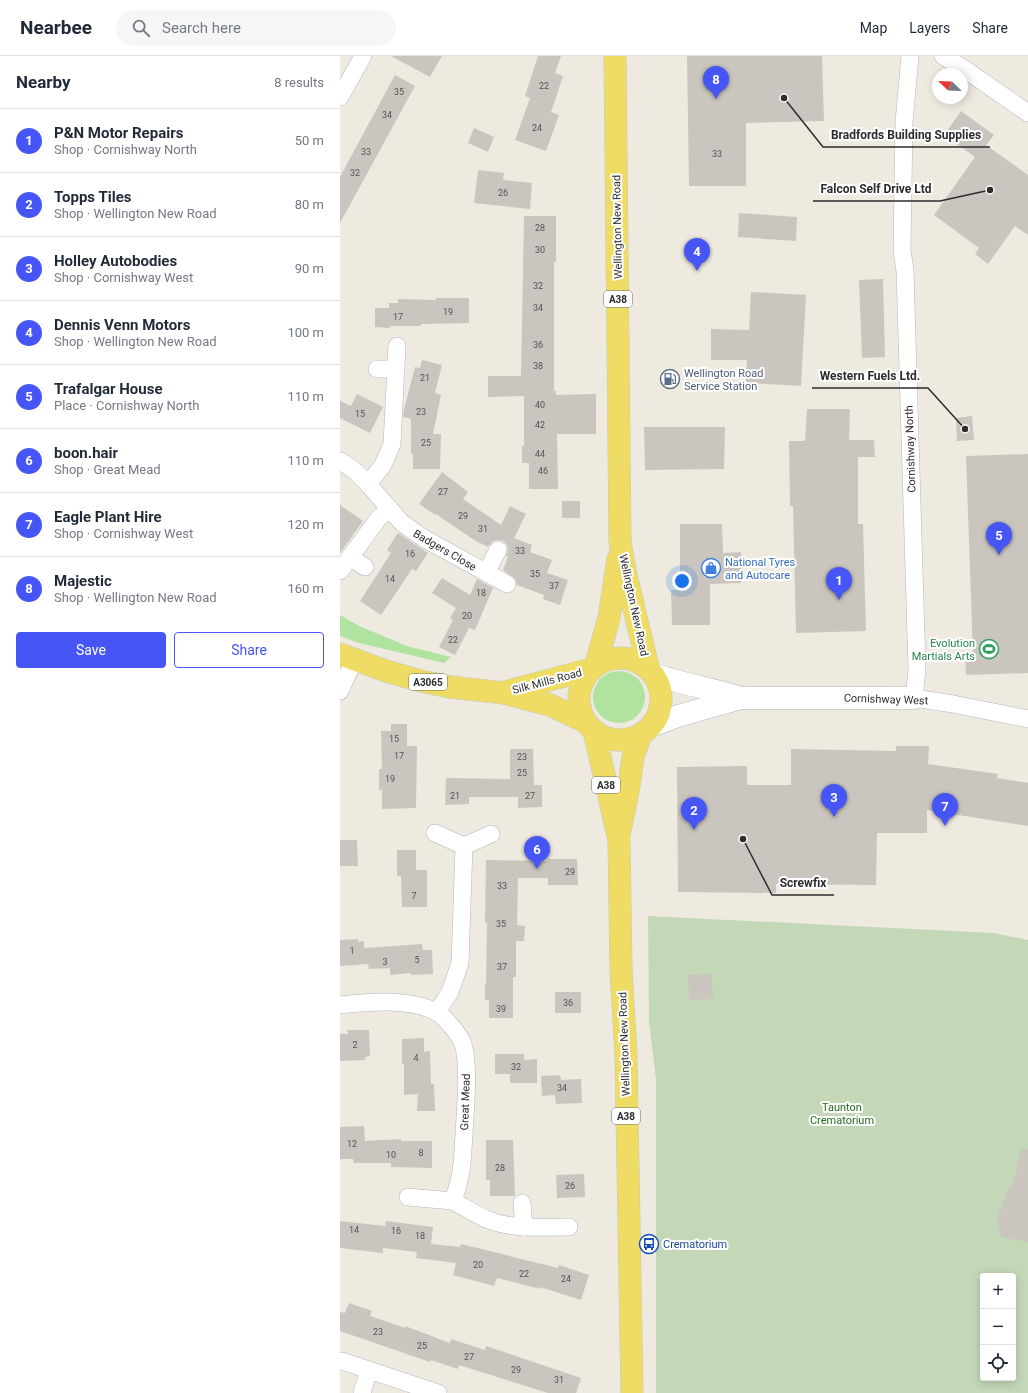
<!DOCTYPE html>
<meta charset="utf-8">
<style>
body{margin:0;font-family:Roboto,sans-serif;background:#f6f6f7;color:#1f2937}
.controls{position:absolute;right:12px;bottom:12px;display:grid;overflow:hidden;border-radius:4px;box-shadow:0 2px 10px #0003}
.controls button{width:36px;height:36px;display:grid;place-items:center;padding:0;border:0;border-bottom:1px solid #e0e1e3;background:#fff;color:#1f2937;font:20px sans-serif}
.compass{position:absolute;left:592px;top:12px;width:36px;height:36px;border-radius:50%;background:#fff;box-shadow:0 2px 10px #0003;rotate:293deg}
.you{position:absolute;left:342px;top:525px;width:14px;height:14px;margin:-10px;border:3px solid #fff;border-radius:50%;background:#1a73e8;box-shadow:0 0 0 6px #1a73e833}
.badge{display:grid;place-items:center;width:26px;height:26px;border-radius:50%;background:#4555f6;color:#fff;font-size:13px;font-weight:700}
.pin{position:absolute;translate:-50% -33px;filter:drop-shadow(0 1px 2px #0008)}
.pin::after{content:'';position:absolute;top:21px;width:14px;height:12px;background:inherit;clip-path:polygon(0 0,100% 0,50% 100%)}
.list{margin:0;padding:0;list-style:none}
h2{display:flex;justify-content:space-between;align-items:center;height:52px;margin:0;padding:0 16px;font-size:17px}
h2 small{font-size:13px;font-weight:400;color:#747a83}
.list li{display:grid;grid-template-columns:26px 1fr auto;gap:12px;align-items:center;box-sizing:border-box;height:64px;padding:0 16px;border-top:1px solid #e0e1e3}
.list b{display:block;font-size:15px;white-space:nowrap}
.list p{margin:0;font-size:13px;white-space:nowrap;color:#747a83}
.list em{font-size:13px;font-style:normal;color:#747a83}
.actions{display:flex;gap:8px;padding:12px 16px}
.actions a{flex:1;padding:9px 0;border:1px solid #4555f6;border-radius:4px;text-align:center;font-size:14px;color:#4555f6}
.actions .main{background:#4555f6;color:#fff}
.icon{flex:none;width:22px;height:22px;fill:none;stroke:currentColor;stroke-width:2;stroke-linecap:round;stroke-linejoin:round}
.map{position:relative;flex:none;width:688px;height:1337px;overflow:hidden}
header{display:flex;align-items:center;gap:24px;box-sizing:border-box;height:56px;padding:0 20px;background:#fff;border-bottom:1px solid #e0e1e3}
header strong{font-size:19px}
nav{display:flex;gap:22px;margin-inline-start:auto;font-size:14px}
.search{width:280px;height:36px;background:#f6f6f7;display:flex;align-items:center;gap:10px;box-sizing:border-box;padding:0 14px;border-radius:22px;color:#747a83;font-size:15px}
main{display:flex}
aside{flex:1;background:#fff}
.map>svg:first-child{display:block}
.green{fill:#afe39f}
.cemetery{fill:#c4d8b8;fill-rule:evenodd}
.building{fill:#cac6bf}
.lines{fill:none;stroke-linecap:round;stroke-linejoin:round}
.street-casing{stroke:#b3b5c0;stroke-width:18}
.secondary-casing{stroke:#b3b5c0;stroke-width:23}
.primary-casing{stroke:#c8c8c8;stroke-width:23}
.street{stroke:#fff;stroke-width:17}
.secondary{stroke:#fff;stroke-width:22}
.primary{stroke:#eedc65;stroke-width:22}
.labels{text-anchor:middle;stroke-width:4;stroke-linejoin:round;paint-order:stroke}
.number-label{font-size:9px;fill:#545352}
.shield{fill:#fff;stroke:#6c6c6c;stroke-width:1}
.shield-label{font-size:10px;font-weight:bold;fill:#2d2d2d}
.street-label{font-size:11px;fill:#2d2d2d;stroke:#fff}
.service-label{font-size:11px;fill:#4e5e75;stroke:#fff;text-anchor:start}
.shop-label{font-size:11px;fill:#366cbe;stroke:#fff;text-anchor:start}
.leisure-label{font-size:11px;fill:#27864d;stroke:#fff;text-anchor:end}
.park-label{font-size:11px;fill:#256b1d;stroke:#fff}
.transit-label{font-size:11px;fill:#164399;stroke:#fff;text-anchor:start}
.leader{fill:none;stroke:#2d2d2d;stroke-width:1.5}
.callout-dot{fill:#2d2d2d;stroke:#fff;stroke-width:1.5}
.callout-label{font-size:12px;text-anchor:middle;font-weight:bold;fill:#2d2d2d;stroke:#fff;stroke-width:4;stroke-linejoin:round;paint-order:stroke}
</style>
<header>
<strong>Nearbee</strong>
<div class="search"><svg class="icon" aria-label="search" viewBox="0 0 24 24"><circle cx="10" cy="10" r="6"/><path d="M15 15l6 6"/></svg>Search here</div>
<nav><a>Map</a><a>Layers</a><a>Share</a></nav>
</header>
<main>
<aside>
<h2>Nearby<small>8 results</small></h2>
<ul class="list">
<li><span class="badge">1</span><div><b>P&amp;N Motor Repairs</b><p>Shop · Cornishway North</p></div><em>50 m</em></li>
<li><span class="badge">2</span><div><b>Topps Tiles</b><p>Shop · Wellington New Road</p></div><em>80 m</em></li>
<li><span class="badge">3</span><div><b>Holley Autobodies</b><p>Shop · Cornishway West</p></div><em>90 m</em></li>
<li><span class="badge">4</span><div><b>Dennis Venn Motors</b><p>Shop · Wellington New Road</p></div><em>100 m</em></li>
<li><span class="badge">5</span><div><b>Trafalgar House</b><p>Place · Cornishway North</p></div><em>110 m</em></li>
<li><span class="badge">6</span><div><b>boon.hair</b><p>Shop · Great Mead</p></div><em>110 m</em></li>
<li><span class="badge">7</span><div><b>Eagle Plant Hire</b><p>Shop · Cornishway West</p></div><em>120 m</em></li>
<li><span class="badge">8</span><div><b>Majestic</b><p>Shop · Wellington New Road</p></div><em>160 m</em></li>
</ul>
<div class="actions"><a class="main">Save</a><a>Share</a></div>
</aside>
<div class="map">
<svg width="688" height="1337" viewBox="0 0 688 1337">
<rect width="100%" height="100%" fill="#eeeae0"/>
<!-- green -->
<g class="green">
<path d="M0 559 19 570 67 590 111 601 104 607 19 587 0 580Z"/>
<circle cx="279" cy="641" r="26"/>
</g>
<!-- cemetery -->
<path class="cemetery" d="M308 860 653 877 688 884V1337H316V1024L309 965ZM643 1220H673V1322H643Z"/>
<!-- building -->
<g class="building">
<path d="M51 0H102L90 21Z"/>
<path d="M198 0H221L215 17 223 20 211 56 219 59 206 95 175 84 190 42 185 40Z"/>
<path d="M347 0H482L484 65 406 67V130H349Z"/>
<path d="M55 19 75 30 0 167V121Z"/>
<path d="M621 55 654 79 646 89 688 119V179L675 170 648 208 635 198 639 192 594 159 635 101 604 79Z"/>
<path d="M134 72 154 81 148 96 128 87Z"/>
<path d="M138 114 164 117 163 124 192 127 190 153 134 147Z"/>
<path d="M399 157 457 161 456 185 398 181Z"/>
<path d="M184 160H216V206H214V335H216V339L256 338V378H217L218 433H189V407H182V390H184V340L148 341V320H181Z"/>
<path d="M543 223 545 301 522 302 519 224Z"/>
<path d="M411 236 466 239 461 330 406 327 407 304H371V273L409 274Z"/>
<path d="M96 242H129V267L81 268V270H50V272L35 271V252H49V247H58V243L96 244Z"/>
<path d="M82 304 102 309 95 337 101 339 93 378H101L100 413H73V398H71V363L63 361 64 353 75 311 80 312Z"/>
<path d="M17 338 43 351 30 377 0 362V345L11 350Z"/>
<path d="M467 353H510L509 384H534L535 401H518V468H523L526 575 456 577 453 450H450L449 385H465Z"/>
<path d="M632 360 634 384 617 385 616 362Z"/>
<path d="M304 371H385L384 413 305 414Z"/>
<path d="M688 398V617L626 619 625 598H633L626 400Z"/>
<path d="M102 416 128 436 123 443 161 469 170 450 186 458 174 482 192 489 190 496 212 504 207 517 228 524 220 549 203 543 204 539 177 529 175 523 163 514 168 501 166 500 168 494 167 489 163 485 158 484 153 485 148 491 134 484 96 458 95 459 79 448Z"/>
<rect x="222" y="445" width="18" height="17"/>
<path d="M0 449 23 465 0 497Z"/>
<path d="M340 468H382L383 497 401 496V527L370 528V569H332L331 534H340Z"/>
<path d="M58 477 88 497 76 515 72 513 41 559 20 545 51 497 47 494Z"/>
<path d="M102 522 130 539 137 523 153 532 135 574 129 572 115 599 99 591 113 564 110 562 116 552 92 537Z"/>
<path d="M51 668H67V690H77L76 752 42 753V734H39V713H42L41 675H51Z"/>
<path d="M556 690H589L588 708 658 718 657 722 688 727V770L587 754V777H537L536 829 436 828V837L338 836 337 711 407 710V729H451V693L556 695Z"/>
<path d="M170 693H193L194 729H202V751L178 752V741H129V748L105 749 106 722 170 723Z"/>
<path d="M0 784H17L18 810H0Z"/>
<path d="M57 794H76V814H87V851H62L61 820H57Z"/>
<path d="M207 803H237L238 829H208V822H178L177 869 185 870 184 885H176V921H173V962H149V944H145V929H146L147 867H145L146 804 207 805Z"/>
<path d="M18 883V886L24 885V892L82 888 83 894H92L93 918 71 919V917L50 919V912L29 913 28 908 0 910V884Z"/>
<path d="M372 918 373 943 349 944 348 919Z"/>
<rect x="215" y="936" width="26" height="21"/>
<path d="M7 974H29L30 1000 25 1001V1004L0 1005V978H8Z"/>
<path d="M84 982V996L90 995 91 1028H94L95 1055H77L78 1038 64 1039V1008H62V983Z"/>
<path d="M155 998H184V1004L197 1003V1027H170V1018H155Z"/>
<path d="M220 1019 221 1024 241 1023 242 1047 216 1048 215 1039 202 1040 201 1020Z"/>
<path d="M24 1070 25 1085 61 1083V1085H92V1112L51 1111V1107H14L13 1103H0V1071Z"/>
<path d="M146 1084H173L175 1140H150V1124H146Z"/>
<path d="M681 1092 688 1093V1186L661 1181 657 1162 669 1132 673 1128Z"/>
<path d="M244 1118 245 1141 217 1142 216 1119Z"/>
<path d="M0 1165 45 1170 46 1165 93 1171 91 1188 120 1191 121 1188 218 1212 219 1209 249 1219 241 1244 200 1231V1233L157 1222 154 1230 113 1219 116 1207 76 1202 77 1196 43 1192V1197L0 1192Z"/>
<path d="M9 1247 32 1255 30 1260 65 1272V1270L110 1287 111 1283 145 1294 146 1290 241 1322 236 1337H208L119 1309 118 1313 91 1304 90 1306 0 1275V1256L5 1257Z"/>
</g>
<g class="lines">
<!-- street casing -->
<g class="street-casing">
<g id="street">
<path d="M570 0 564 66 562 194 565 215 577 613 574 642 613 648 688 663"/>
<path d="M603 0 623 12 688 57"/>
<path d="M0 41 23 0"/>
<path d="M37 313H56"/>
<path d="M0 405 14 414 28 428 62 467 85 483 167 528"/>
<path d="M28 428 43 409 52 388 57 290"/>
<path d="M10 501 25 511"/>
<path d="M0 515 38 463 49 452"/>
<path d="M146 517 158 494"/>
<path d="M0 635 14 604"/>
<path d="M95 777 124 790 151 778"/>
<path d="M0 949C29 946 69 942 96 956 104 960 120 979 123 988 130 1010 125 1055 124 1079 123 1091 123 1103 121 1115 120 1125 116 1135 113 1145L68 1141"/>
<path d="M97 956 110 936 120 907 124 790"/>
<path d="M113 1145C124 1151 135 1158 146 1163 172 1174 202 1171 229 1171"/>
<path d="M182 1147 184 1171"/>
<path d="M2 1305 98 1337"/>
<path d="M22 1337 29 1314"/>
</g>
</g>
<!-- secondary casing -->
<g class="secondary-casing">
<g id="secondary">
<path d="M313 618C342 628 372 633 401 642"/>
<path d="M311 670 338 660 401 642H574"/>
</g>
</g>
<!-- primary casing -->
<g class="primary-casing">
<g id="primary">
<path d="M275 0 280 486 285 515 308 611"/>
<path d="M0 598 46 615 81 625 110 631 164 637 210 649 246 666"/>
<circle cx="280" cy="643" r="41"/>
<path d="M256 608 269 562 278 503"/>
<path d="M165 636 251 613"/>
<path d="M254 675 279 784 281 914 286 999 292 1337"/>
<path d="M280 775 289 730 293 700 301 678"/>
</g>
</g>
<!-- street -->
<use href="#street" class="street"/>
<!-- secondary -->
<use href="#secondary" class="secondary"/>
<!-- primary -->
<use href="#primary" class="primary"/>
</g>
<!-- icons -->
<defs>
<g id="fuel-ring" transform="scale(1)"><circle r="9.5" fill="#fff" stroke="#5c6f8a" stroke-width="1.5"/><path d="M-5.5-6h7V0h2V4h1.3V-2.5L3-4.5l.8-.8L6-3V5H2.5V1h-1V6h-7ZM-4.2-4.7v3.2H.2V-4.7Z" fill="#5c6f8a"/></g>
<g id="shop-ring" transform="scale(1)"><circle r="9.5" fill="#fff" stroke="#3f7fe0" stroke-width="1.5"/><path d="M-5-2.5h2.3a2.7 3.5 0 0 1 5.4 0H5L5.5 6h-11ZM-1.5-2.5h3a1.5 2.3 0 0 0-3 0Z" fill="#3f7fe0"/></g>
<g id="stadium-ring" transform="scale(1)"><circle r="9.5" fill="#fff" stroke="#2e9e5b" stroke-width="1.5"/><path d="M0-5a6.5 5 0 1 0 0 10a6.5 5 0 1 0 0-10ZM-3.5-1.8h7v3.6h-7Z" fill="#2e9e5b"/></g>
<g id="bus-ring" transform="scale(1)"><circle r="9.5" fill="#fff" stroke="#1a4fb4" stroke-width="1.5"/><path d="M-5-6H5V4H4V6H2V4H-2V6H-4V4H-5ZM-3.5-4V0h7V-4ZM-3.5 1.2v1.5H-2V1.2ZM2 1.2v1.5H3.5V1.2Z" fill="#1a4fb4"/></g>
</defs>
<g fill-rule="evenodd">
<use href="#fuel-ring" x="330" y="323"/>
<use href="#shop-ring" x="371" y="512"/>
<use href="#stadium-ring" x="649" y="593"/>
<use href="#bus-ring" x="309" y="1188"/>
</g>
<g class="labels">
<!-- number labels -->
<g class="number-label">
<text x="204" y="33">22</text>
<text x="59" y="39">35</text>
<text x="47" y="62">34</text>
<text x="197" y="75">24</text>
<text x="26" y="99">33</text>
<text x="377" y="101">33</text>
<text x="15" y="120">32</text>
<text x="163" y="140">26</text>
<text x="200" y="175">28</text>
<text x="200" y="197">30</text>
<text x="198" y="233">32</text>
<text x="198" y="255">34</text>
<text x="108" y="259">19</text>
<text x="58" y="264">17</text>
<text x="198" y="292">36</text>
<text x="198" y="313">38</text>
<text x="85" y="325">21</text>
<text x="200" y="352">40</text>
<text x="81" y="359">23</text>
<text x="20" y="361">15</text>
<text x="200" y="372">42</text>
<text x="86" y="390">25</text>
<text x="200" y="401">44</text>
<text x="203" y="418">46</text>
<text x="103" y="439">27</text>
<text x="123" y="463">29</text>
<text x="143" y="476">31</text>
<text x="180" y="498">33</text>
<text x="70" y="501">16</text>
<text x="195" y="521">35</text>
<text x="50" y="526">14</text>
<text x="214" y="533">37</text>
<text x="141" y="540">18</text>
<text x="127" y="563">20</text>
<text x="113" y="587">22</text>
<text x="54" y="686">15</text>
<text x="59" y="703">17</text>
<text x="182" y="704">23</text>
<text x="182" y="720">25</text>
<text x="50" y="726">19</text>
<text x="115" y="743">21</text>
<text x="190" y="743">27</text>
<text x="230" y="819">29</text>
<text x="162" y="833">33</text>
<text x="74" y="843">7</text>
<text x="161" y="871">35</text>
<text x="12" y="898">1</text>
<text x="77" y="907">5</text>
<text x="45" y="909">3</text>
<text x="162" y="914">37</text>
<text x="228" y="950">36</text>
<text x="161" y="956">39</text>
<text x="15" y="992">2</text>
<text x="76" y="1005">4</text>
<text x="176" y="1014">32</text>
<text x="222" y="1035">34</text>
<text x="12" y="1091">12</text>
<text x="81" y="1100">8</text>
<text x="51" y="1102">10</text>
<text x="160" y="1115">28</text>
<text x="230" y="1133">26</text>
<text x="14" y="1177">14</text>
<text x="56" y="1178">16</text>
<text x="80" y="1183">18</text>
<text x="138" y="1212">20</text>
<text x="184" y="1221">22</text>
<text x="226" y="1226">24</text>
<text x="38" y="1279">23</text>
<text x="82" y="1293">25</text>
<text x="129" y="1304">27</text>
<text x="176" y="1317">29</text>
<text x="219" y="1327">31</text>
</g>
<!-- shield labels -->
<g class="shield">
<rect x="264" y="235" width="28" height="16" rx="3"/>
<rect x="69" y="618" width="38" height="16" rx="3"/>
<rect x="252" y="721" width="28" height="16" rx="3"/>
<rect x="272" y="1052" width="28" height="16" rx="3"/>
</g>
<g class="shield-label">
<text x="278" y="247">A38</text>
<text x="88" y="630">A3065</text>
<text x="266" y="733">A38</text>
<text x="286" y="1064">A38</text>
</g>
<!-- street labels -->
<g class="street-label">
<text transform="translate(277 171) rotate(-91)" y="4">Wellington New Road</text>
<text transform="translate(570 393) rotate(-92)" y="4">Cornishway North</text>
<text transform="translate(105 494) rotate(30)" y="4">Badgers Close</text>
<text transform="translate(294 549) rotate(78)" y="4">Wellington New Road</text>
<text transform="translate(207 625) rotate(-15)" y="4">Silk Mills Road</text>
<text transform="translate(546 643) rotate(2)" y="4">Cornishway West</text>
<text transform="translate(284 988) rotate(-92)" y="4">Wellington New Road</text>
<text transform="translate(125 1046) rotate(-88)" y="4">Great Mead</text>
</g>
<!-- service labels -->
<g class="service-label">
<text x="344" y="321">Wellington Road<tspan x="344" dy="13">Service Station</tspan></text>
</g>
<!-- shop labels -->
<g class="shop-label">
<text x="385" y="510">National Tyres<tspan x="385" dy="13">and Autocare</tspan></text>
</g>
<!-- leisure labels -->
<g class="leisure-label">
<text x="635" y="591">Evolution<tspan x="635" dy="13">Martials Arts</tspan></text>
</g>
<!-- park labels -->
<g class="park-label">
<text x="502" y="1055">Taunton<tspan x="502" dy="13">Crematorium</tspan></text>
</g>
<!-- transit labels -->
<g class="transit-label">
<text x="323" y="1192">Crematorium</text>
</g>
</g>
<!-- callouts -->
<path class="leader" d="M444 42L483 91H650M650 134L600 145H473M625 373L588 332H472M403 783L432 839H494"/>
<g class="callout-dot">
<circle cx="444" cy="42" r="4"/>
<circle cx="650" cy="134" r="4"/>
<circle cx="625" cy="373" r="4"/>
<circle cx="403" cy="783" r="4"/>
</g>
<g class="callout-label">
<text x="566" y="83">Bradfords Building Supplies</text>
<text x="536" y="137">Falcon Self Drive Ltd</text>
<text x="530" y="324">Western Fuels Ltd.</text>
<text x="463" y="831">Screwfix</text>
</g>
</svg>
<div class="controls">
<button>+</button>
<button>−</button>
<button><svg class="icon" aria-label="locate" viewBox="0 0 24 24"><circle cx="12" cy="12" r="6"/><path d="M12 2v4M12 18v4M2 12h4M18 12h4"/></svg></button>
</div>
<svg class="compass" viewBox="-18 -18 36 36"><path d="M0-13l5 13h-10z" fill="#e53935"/><path d="M0 13l5-13h-10z" fill="#747a83"/></svg>
<div class="you"></div>
<div class="pin badge" style="left:499px;top:544px">1</div>
<div class="pin badge" style="left:354px;top:774px">2</div>
<div class="pin badge" style="left:494px;top:761px">3</div>
<div class="pin badge" style="left:357px;top:215px">4</div>
<div class="pin badge" style="left:659px;top:499px">5</div>
<div class="pin badge" style="left:197px;top:813px">6</div>
<div class="pin badge" style="left:605px;top:770px">7</div>
<div class="pin badge" style="left:376px;top:43px">8</div>
</div>
</main>
